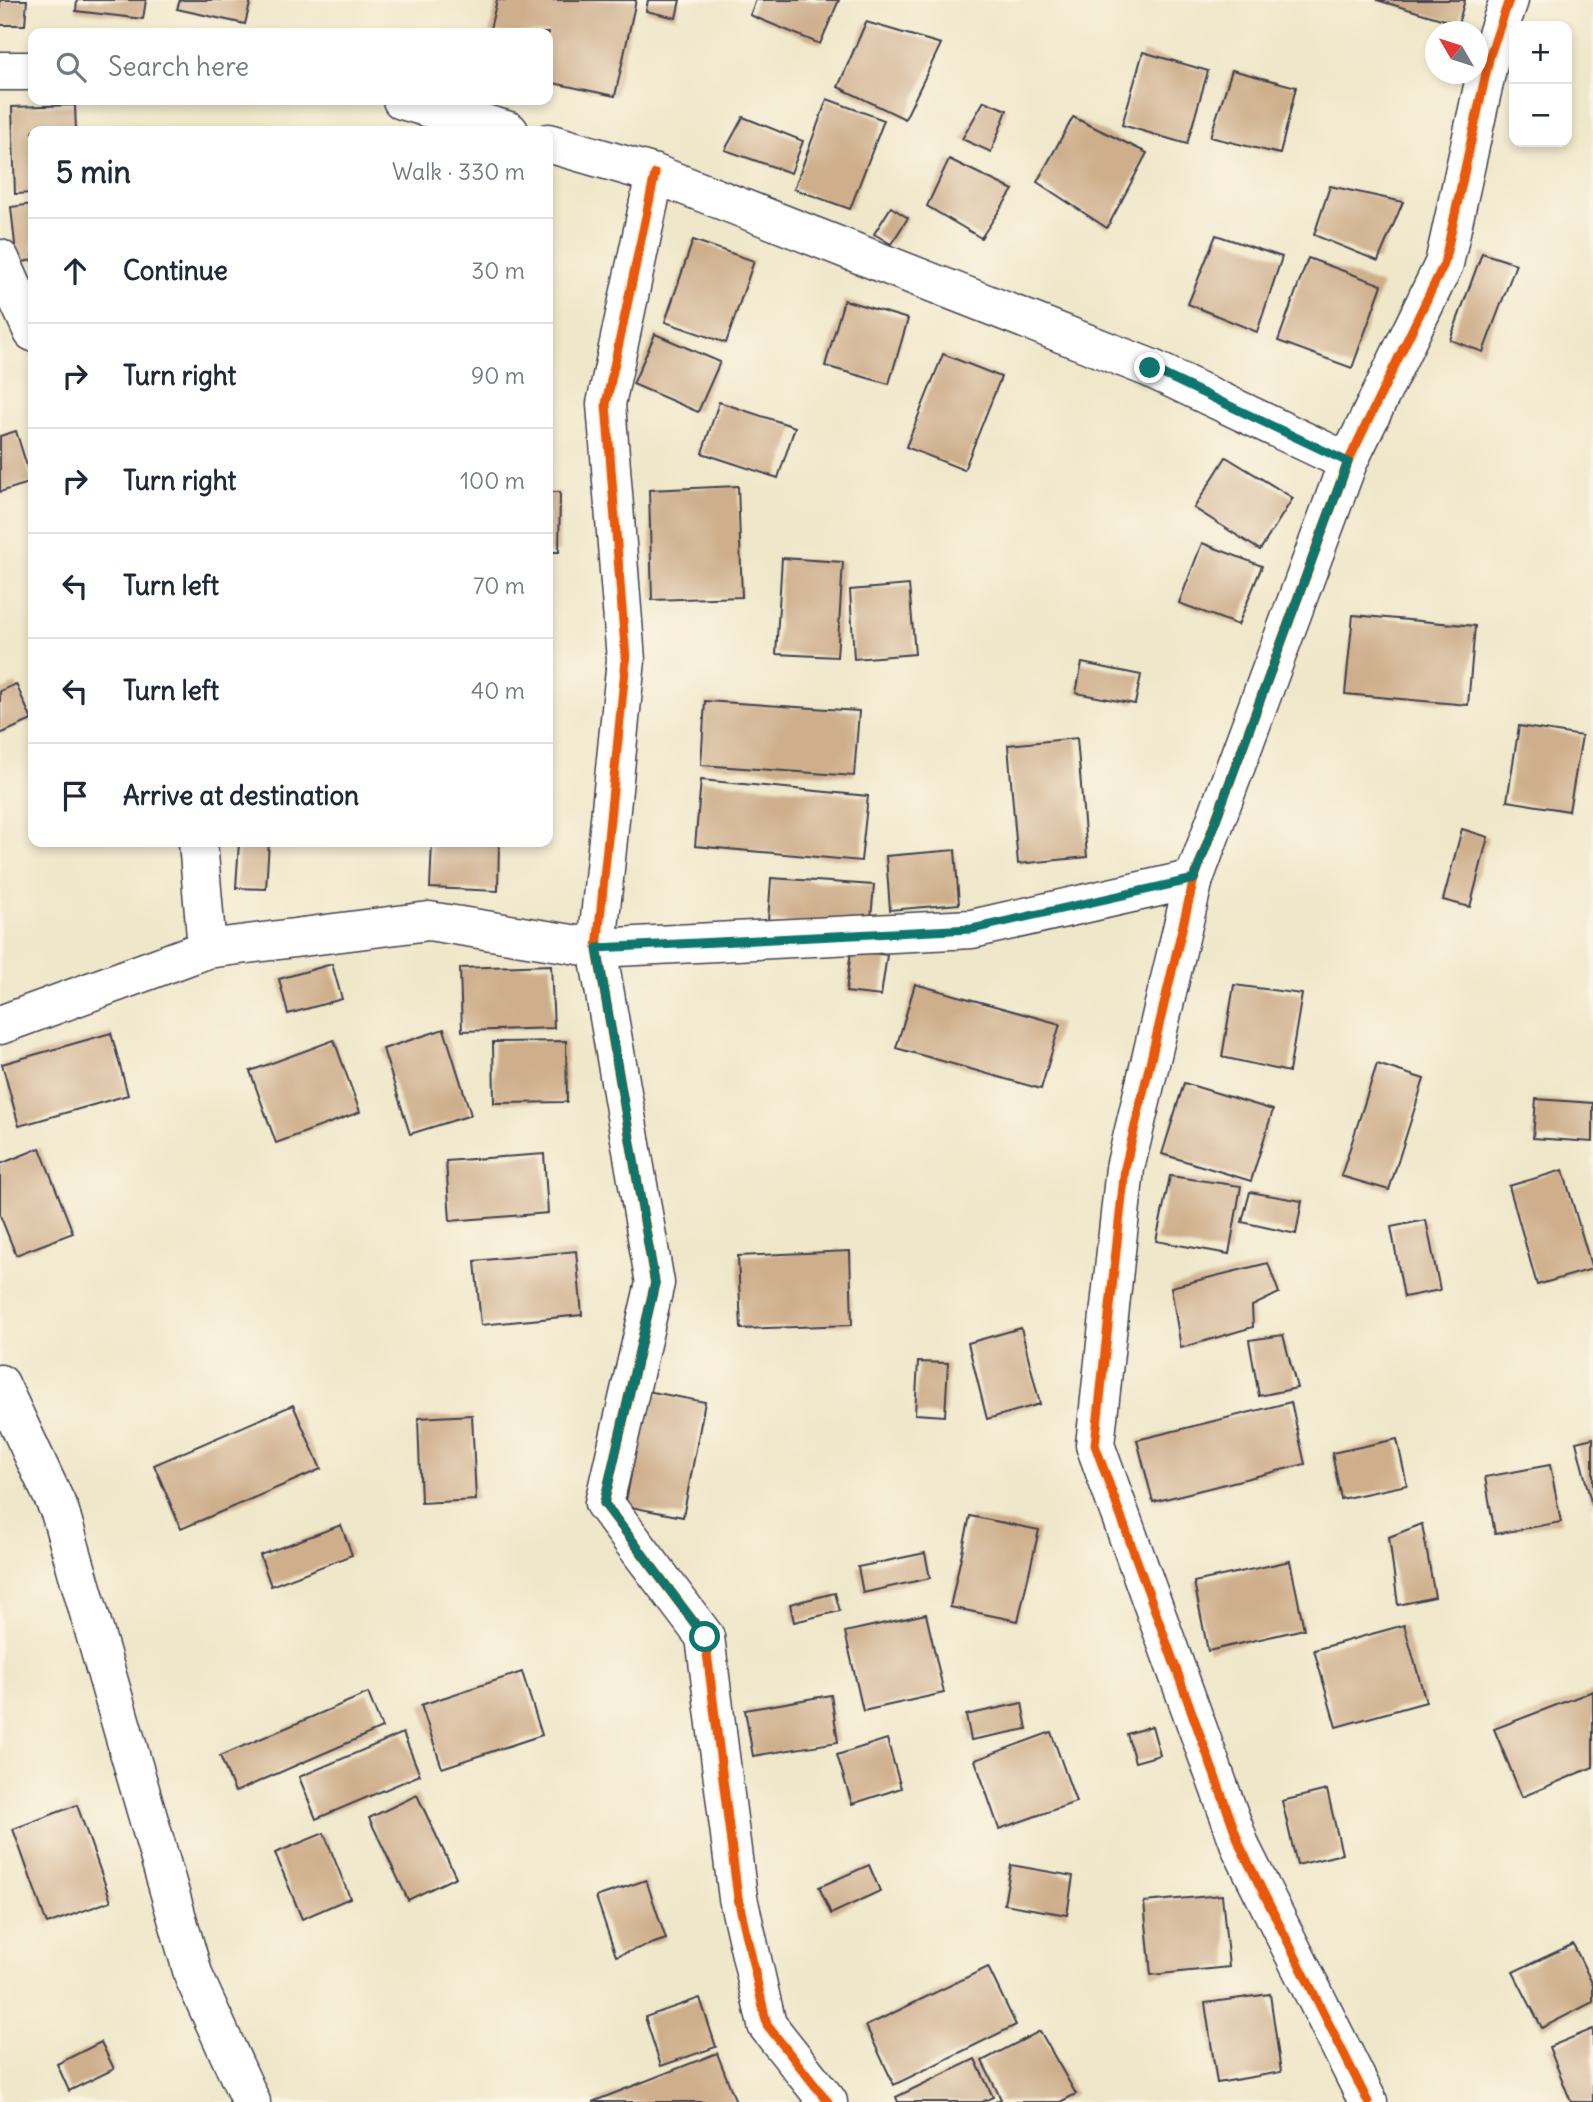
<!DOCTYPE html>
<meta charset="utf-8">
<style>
body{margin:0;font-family:Delius,sans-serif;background:#f6f6f7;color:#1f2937}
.controls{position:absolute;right:21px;top:21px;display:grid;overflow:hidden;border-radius:14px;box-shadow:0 4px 10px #0003}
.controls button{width:63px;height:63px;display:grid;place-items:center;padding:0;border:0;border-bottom:2px solid #e0e1e3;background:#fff;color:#1f2937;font:35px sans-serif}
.compass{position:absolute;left:1425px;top:21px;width:63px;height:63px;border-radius:50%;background:#fff;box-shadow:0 4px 10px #0003;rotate:309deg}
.stop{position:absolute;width:21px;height:21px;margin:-16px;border:5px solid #0f766e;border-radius:50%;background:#fff}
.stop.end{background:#0f766e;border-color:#fff;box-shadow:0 2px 7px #0008}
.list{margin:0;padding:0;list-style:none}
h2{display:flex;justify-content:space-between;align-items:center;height:91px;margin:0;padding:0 28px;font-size:30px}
h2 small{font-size:23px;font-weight:400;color:#747a83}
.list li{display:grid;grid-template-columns:46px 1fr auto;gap:21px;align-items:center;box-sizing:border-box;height:105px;padding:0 28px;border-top:2px solid #e0e1e3}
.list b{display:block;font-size:26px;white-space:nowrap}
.list em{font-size:23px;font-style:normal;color:#747a83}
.icon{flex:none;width:38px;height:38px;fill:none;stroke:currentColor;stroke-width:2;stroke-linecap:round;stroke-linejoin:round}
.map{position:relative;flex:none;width:1593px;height:2102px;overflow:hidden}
.search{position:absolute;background:#fff;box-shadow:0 4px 10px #0003;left:28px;top:28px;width:525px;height:77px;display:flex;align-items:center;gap:18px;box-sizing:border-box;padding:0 24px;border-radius:14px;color:#747a83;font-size:26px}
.panel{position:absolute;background:#fff;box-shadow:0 4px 10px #0003;left:28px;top:126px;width:525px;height:721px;border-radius:14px}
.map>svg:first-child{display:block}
.building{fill:#ceae8b}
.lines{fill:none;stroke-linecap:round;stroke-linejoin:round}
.minor-casing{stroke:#414050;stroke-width:41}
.minor{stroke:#fff;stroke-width:38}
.cycleway-casing{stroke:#fcf5e5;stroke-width:13}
.cycleway{stroke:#e8590c;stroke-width:9}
.route{stroke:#0f766e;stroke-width:9}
</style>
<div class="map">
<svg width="1593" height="2102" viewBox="0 0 1593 2102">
<rect width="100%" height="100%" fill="#fcf5e5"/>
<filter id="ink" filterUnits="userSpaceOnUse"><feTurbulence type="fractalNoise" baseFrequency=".0143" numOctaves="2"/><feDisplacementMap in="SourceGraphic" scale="14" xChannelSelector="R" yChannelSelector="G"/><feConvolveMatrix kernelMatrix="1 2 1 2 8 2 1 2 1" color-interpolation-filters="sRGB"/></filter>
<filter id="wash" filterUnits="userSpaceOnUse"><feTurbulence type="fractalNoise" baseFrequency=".00686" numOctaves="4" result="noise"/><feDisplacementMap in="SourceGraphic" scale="28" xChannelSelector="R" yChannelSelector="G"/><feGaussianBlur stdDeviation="1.57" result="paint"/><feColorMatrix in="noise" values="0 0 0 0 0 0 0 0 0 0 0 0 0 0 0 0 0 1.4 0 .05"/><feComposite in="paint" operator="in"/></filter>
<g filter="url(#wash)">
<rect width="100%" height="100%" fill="#efe7c9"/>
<g id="blocks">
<!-- building -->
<g class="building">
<path d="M0 0H27L25 25H0Z"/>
<path d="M77 0H146L143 19 76 11Z"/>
<path d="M180 0H251L245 24 177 9Z"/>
<path d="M497 0H636L615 96 548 82V33H489Z"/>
<path d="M648 0H680L676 18 646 11Z"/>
<path d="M756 0H839L820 44 750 15Z"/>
<path d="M1377 0H1465L1458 24Z"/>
<path d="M866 22 941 44 905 119 838 87Z"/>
<path d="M1143 52 1208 71 1187 144 1122 125Z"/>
<path d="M1232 70 1296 87 1280 154 1210 137Z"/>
<path d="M827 99 884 120 850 209 794 189Z"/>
<path d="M984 101 1007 110 991 152 962 139Z"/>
<path d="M75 105 76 131H33V193L15 194 12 107Z"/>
<path d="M743 117 803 141 791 173 725 150Z"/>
<path d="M1073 117 1147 153 1107 228 1037 182Z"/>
<path d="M949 159 1013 190 981 238 927 206Z"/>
<path d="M1330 186 1403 202 1378 261 1314 235Z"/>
<path d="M33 204V260L17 263 11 207Z"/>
<path d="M891 207 908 218 891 244 874 234Z"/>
<path d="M1216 235 1282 257 1257 332 1188 304Z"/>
<path d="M693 240 754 261 726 343 665 322Z"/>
<path d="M1482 253 1516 264 1483 352 1450 340Z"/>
<path d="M1308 258 1382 285 1352 368 1278 341Z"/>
<path d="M844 300 908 319 889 384 825 366Z"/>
<path d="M655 334 720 362 698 412 633 384Z"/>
<path d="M943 354 1001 377 964 470 906 447Z"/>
<path d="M719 402 795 427 778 478 702 453Z"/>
<path d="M16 431 32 482 0 492V436Z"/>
<path d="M1226 457 1293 498 1260 550 1194 508Z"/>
<path d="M738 486 742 597 652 600 649 490Z"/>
<path d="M548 492H560L559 552H548Z"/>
<path d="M1202 543 1262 566 1238 625 1179 603Z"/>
<path d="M782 558 843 562 837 657 776 654Z"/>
<path d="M909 585 915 654 854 659 850 590Z"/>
<path d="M1353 615 1475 626 1468 705 1345 694Z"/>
<path d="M1082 663 1141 675 1135 704 1076 693Z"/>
<path d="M16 684 32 720 0 734V691Z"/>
<path d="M705 701 859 711 854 776 701 765Z"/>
<path d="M1519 726 1582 736 1569 811 1507 801Z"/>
<path d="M1077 738 1087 857 1018 864 1008 745Z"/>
<path d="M701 780 868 796 861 861 695 846Z"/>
<path d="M1462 829 1488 837 1470 907 1443 900Z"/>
<path d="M239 842H269L266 889 236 888Z"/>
<path d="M432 842H499L498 891 430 888Z"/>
<path d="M955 850 959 904 890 910 886 856Z"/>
<path d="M771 878 874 885 870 930 768 921Z"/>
<path d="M851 950 887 955 881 996 846 992Z"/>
<path d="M332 964 342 999 288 1014 279 979Z"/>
<path d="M551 965 554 1028 462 1031 460 968Z"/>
<path d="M915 984 1060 1024 1041 1089 896 1048Z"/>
<path d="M1234 985 1302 994 1289 1072 1222 1057Z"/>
<path d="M444 1029 471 1115 410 1134 383 1049Z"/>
<path d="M111 1033 128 1095 19 1126 2 1064Z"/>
<path d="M334 1040 360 1112 276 1143 250 1071Z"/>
<path d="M566 1041 567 1102 494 1103 493 1042Z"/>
<path d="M1377 1064 1424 1079 1389 1190 1341 1176Z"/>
<path d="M1184 1083 1273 1110 1251 1181 1162 1154Z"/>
<path d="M1536 1099 1593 1103V1142L1533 1138Z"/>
<path d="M40 1148 73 1233 16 1255 0 1215V1164Z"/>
<path d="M544 1154 548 1213 450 1221 446 1161Z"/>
<path d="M1563 1170 1592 1269 1537 1285 1509 1186Z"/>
<path d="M1170 1176 1241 1186 1229 1254 1156 1241Z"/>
<path d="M1250 1192 1302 1201 1296 1234 1242 1222Z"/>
<path d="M1426 1220 1440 1290 1404 1297 1391 1227Z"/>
<path d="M576 1251 582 1315 481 1325 475 1261Z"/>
<path d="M850 1251 852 1325 741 1329 738 1256Z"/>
<path d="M1268 1263 1279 1293 1252 1306 1253 1327 1181 1348 1171 1287Z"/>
<path d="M1021 1328 1040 1404 987 1419 968 1343Z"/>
<path d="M1283 1335 1297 1388 1259 1396 1249 1340Z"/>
<path d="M918 1362 948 1363 945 1416 915 1414Z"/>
<path d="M647 1391 705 1402 683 1517 625 1506Z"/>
<path d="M1291 1402 1305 1464 1153 1502 1137 1440Z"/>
<path d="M293 1405 321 1469 181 1529 154 1465Z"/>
<path d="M472 1415 476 1500 421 1503 418 1418Z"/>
<path d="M1593 1438V1506H1592L1576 1442Z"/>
<path d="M1397 1439 1407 1485 1341 1499 1332 1453Z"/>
<path d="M1550 1465 1561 1522 1495 1534 1485 1477Z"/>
<path d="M970 1516 1039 1530 1018 1621 950 1607Z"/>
<path d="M1422 1524 1435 1597 1398 1605 1389 1537Z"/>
<path d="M341 1525 352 1555 271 1586 260 1555Z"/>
<path d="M925 1553 930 1578 863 1593 858 1567Z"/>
<path d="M1290 1561 1304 1629 1208 1651 1194 1582Z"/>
<path d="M835 1593 840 1611 794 1622 790 1604Z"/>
<path d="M926 1614 944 1693 863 1711 845 1632Z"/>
<path d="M1404 1625 1426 1702 1336 1727 1314 1650Z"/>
<path d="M522 1672 542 1735 442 1768 421 1705Z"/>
<path d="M1593 1691V1767L1522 1797 1494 1729Z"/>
<path d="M368 1693 382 1728 235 1792 220 1756Z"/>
<path d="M831 1695 838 1742 753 1756 745 1710Z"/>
<path d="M1022 1703 1027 1729 971 1740 966 1715Z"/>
<path d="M1152 1726 1160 1755 1135 1762 1127 1734Z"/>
<path d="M1051 1732 1076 1802 999 1829 975 1760Z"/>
<path d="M403 1733 420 1775 316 1819 299 1777Z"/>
<path d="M887 1739 901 1788 852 1804 837 1755Z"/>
<path d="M1327 1790 1342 1854 1297 1865 1282 1801Z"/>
<path d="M417 1795 456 1877 408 1900 369 1818Z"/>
<path d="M77 1805 111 1901 47 1924 13 1829Z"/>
<path d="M324 1833 350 1898 302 1919 275 1853Z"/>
<path d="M869 1865 880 1891 831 1914 819 1887Z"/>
<path d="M1011 1865 1073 1876 1067 1915 1004 1904Z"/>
<path d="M646 1880 666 1939 616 1956 596 1897Z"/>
<path d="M1222 1895 1229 1967 1151 1975 1144 1902Z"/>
<path d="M1573 1944 1593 1985V2002L1542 2028 1513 1972Z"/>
<path d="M988 1967 1016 2025 894 2085 866 2026Z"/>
<path d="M1270 1994 1281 2072 1217 2083 1205 2003Z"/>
<path d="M700 1998 716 2047 661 2066 645 2017Z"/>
<path d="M1593 2029V2102H1571L1549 2047Z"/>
<path d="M1040 2031 1076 2094 1060 2102H995L1001 2099 982 2061Z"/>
<path d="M101 2042 114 2069 69 2091 57 2064Z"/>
<path d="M717 2053 736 2102H592Z"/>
<path d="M975 2059 993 2097 982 2102H898L896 2097Z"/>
</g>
</g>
</g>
<g filter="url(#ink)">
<use href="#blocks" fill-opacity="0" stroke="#414050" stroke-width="2"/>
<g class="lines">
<!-- minor casing -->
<g class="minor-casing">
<g id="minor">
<path d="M0 71H33"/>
<path d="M402 100 509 131"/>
<path d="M548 143 655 174 1150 368 1348 462"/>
<path d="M655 174 606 404 626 660 597 948 655 1283 604 1503 705 1637 738 1898 767 2025 828 2102"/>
<path d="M0 259 33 332"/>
<path d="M198 842 207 949"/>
<path d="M0 1025 207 949 429 921 597 948 972 929 1194 879"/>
<path d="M0 1384 60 1512 194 1977 251 2102"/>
<path d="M1368 2102 1241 1848 1095 1445 1125 1168 1194 879 1348 462 1444 264 1490 55 1509 0"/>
</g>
</g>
<!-- minor -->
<use href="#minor" class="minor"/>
<!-- cycleway casing -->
<g class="cycleway-casing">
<g id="cycleway">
<path d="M655 174 606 404 626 660 597 948 655 1283 604 1503 705 1637 738 1898 767 2025 828 2102"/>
<path d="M1368 2102 1241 1848 1095 1445 1125 1168 1194 879 1348 462 1444 264 1490 55 1509 0"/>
</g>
</g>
<!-- cycleway -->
<use href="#cycleway" class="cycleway"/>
</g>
</g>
<g class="lines" filter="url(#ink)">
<!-- route -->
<path class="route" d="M705 1637 604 1503 655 1283 597 948 972 929 1194 879 1348 462 1150 368"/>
</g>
</svg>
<div class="controls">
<button>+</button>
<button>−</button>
</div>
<svg class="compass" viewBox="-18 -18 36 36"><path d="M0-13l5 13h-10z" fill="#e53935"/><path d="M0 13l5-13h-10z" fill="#747a83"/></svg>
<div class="stop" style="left:705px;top:1637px"></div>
<div class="stop end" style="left:1150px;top:368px"></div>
<div class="search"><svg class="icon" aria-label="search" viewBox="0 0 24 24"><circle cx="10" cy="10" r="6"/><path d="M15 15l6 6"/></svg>Search here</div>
<section class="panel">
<h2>5 min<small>Walk · 330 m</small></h2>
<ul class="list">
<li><svg class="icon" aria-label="ahead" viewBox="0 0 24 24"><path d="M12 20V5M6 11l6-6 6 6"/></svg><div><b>Continue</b></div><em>30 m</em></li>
<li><svg class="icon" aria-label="right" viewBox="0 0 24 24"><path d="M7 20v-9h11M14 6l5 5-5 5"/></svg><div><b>Turn right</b></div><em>90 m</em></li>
<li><svg class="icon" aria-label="right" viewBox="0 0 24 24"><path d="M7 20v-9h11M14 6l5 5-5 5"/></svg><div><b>Turn right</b></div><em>100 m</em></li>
<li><svg class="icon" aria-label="left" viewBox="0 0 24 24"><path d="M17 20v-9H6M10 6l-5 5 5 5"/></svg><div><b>Turn left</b></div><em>70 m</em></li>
<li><svg class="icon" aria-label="left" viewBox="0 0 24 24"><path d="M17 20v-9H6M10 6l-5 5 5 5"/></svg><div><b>Turn left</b></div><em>40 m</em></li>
<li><svg class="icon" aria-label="arrive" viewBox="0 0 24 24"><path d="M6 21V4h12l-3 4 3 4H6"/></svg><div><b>Arrive at destination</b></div></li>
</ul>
</section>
</div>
